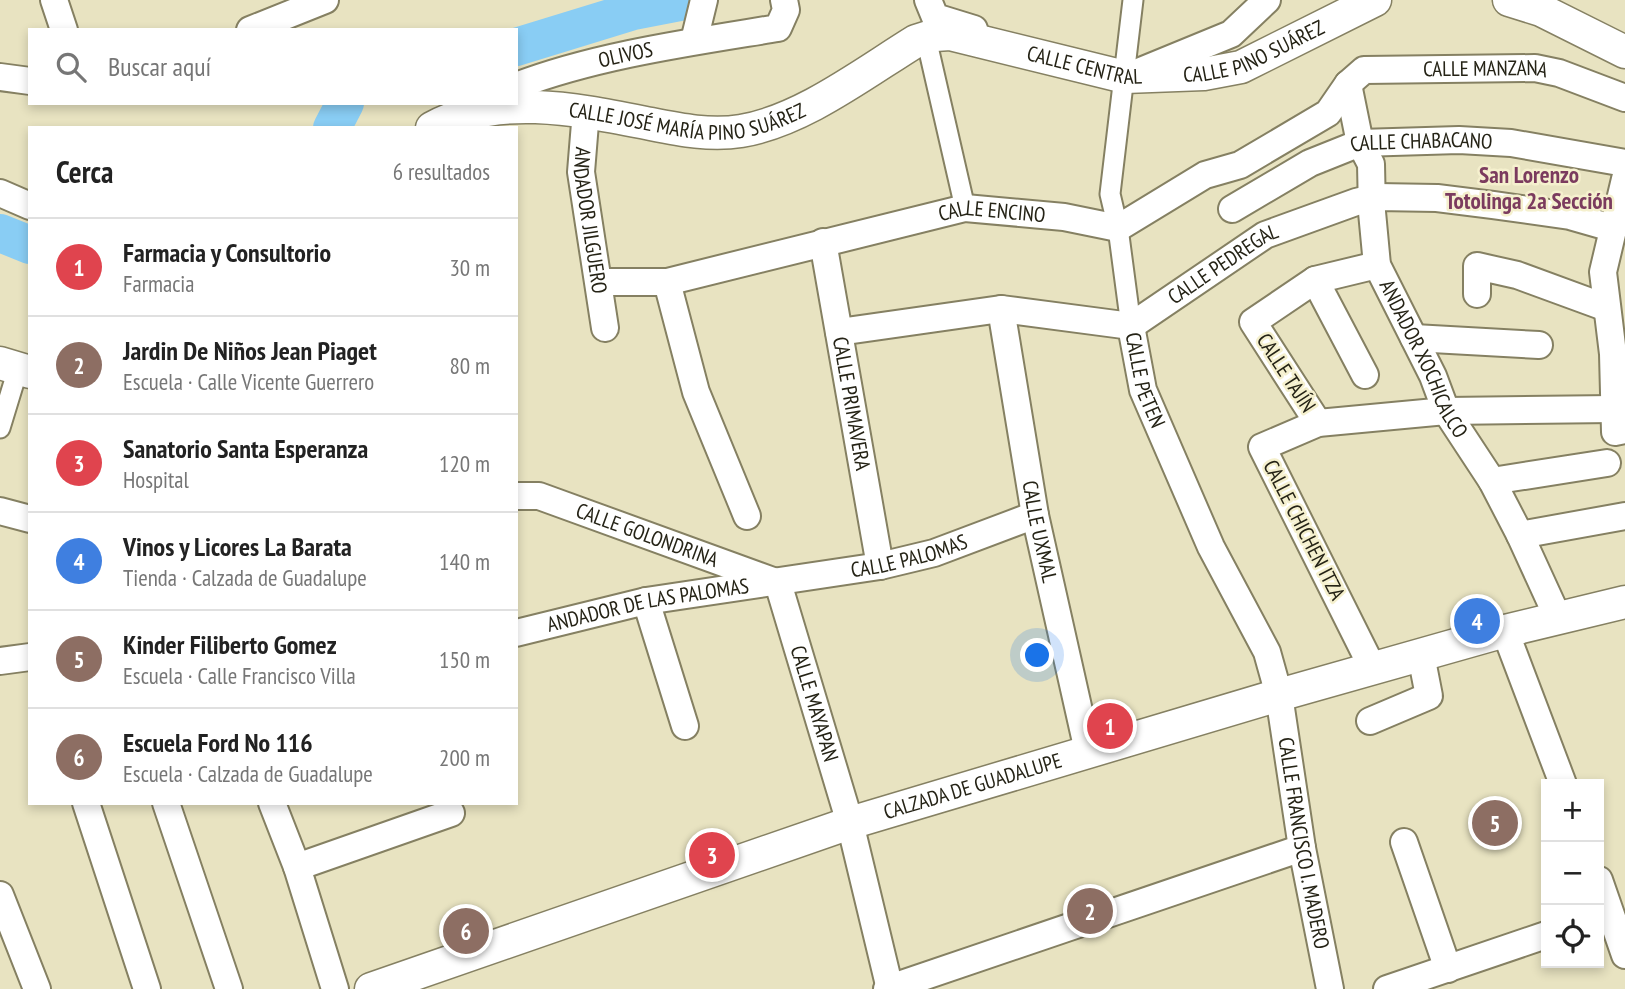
<!DOCTYPE html>
<html lang="es">
<meta charset="utf-8">
<style>
body{margin:0;font-family:"PT Sans Narrow",sans-serif;background:#f6f6f6;color:#222}
.controls{position:absolute;right:21px;bottom:21px;display:grid;overflow:hidden;border-radius:0px;box-shadow:0 4px 10px #0003}
.controls button{width:63px;height:63px;display:grid;place-items:center;padding:0;border:0;border-bottom:2px solid #e0e0e0;background:#fff;color:#222;font:35px sans-serif}
.you{position:absolute;left:1038px;top:656px;width:24px;height:24px;margin:-18px;border:5px solid #fff;border-radius:50%;background:#1a73e8;box-shadow:0 0 0 10px #1a73e833}
.badge{display:grid;place-items:center;width:46px;height:46px;border-radius:50%;background:#b33380;color:#fff;font-size:23px;font-weight:700}
.pin{position:absolute;translate:-50% -50%;border:4px solid #fff;box-shadow:0 2px 7px #0006}
.list{margin:0;padding:0;list-style:none}
h2{display:flex;justify-content:space-between;align-items:center;height:91px;margin:0;padding:0 28px;font-size:30px}
h2 small{font-size:23px;font-weight:400;color:#767676}
.list li{display:grid;grid-template-columns:46px 1fr auto;gap:21px;align-items:center;box-sizing:border-box;height:98px;padding:0 28px;border-top:2px solid #e0e0e0}
.list b{display:block;font-size:26px;white-space:nowrap}
.list p{margin:0;font-size:23px;white-space:nowrap;color:#767676}
.list em{font-size:23px;font-style:normal;color:#767676}
.icon{flex:none;width:38px;height:38px;fill:none;stroke:currentColor;stroke-width:2;stroke-linecap:round;stroke-linejoin:round}
.map{position:relative;flex:none;width:1625px;height:989px;overflow:hidden}
.search{position:absolute;background:#fff;box-shadow:0 4px 10px #0003;left:28px;top:28px;width:490px;height:77px;display:flex;align-items:center;gap:18px;box-sizing:border-box;padding:0 24px;border-radius:0px;color:#767676;font-size:26px}
.panel{position:absolute;background:#fff;box-shadow:0 4px 10px #0003;left:28px;top:126px;width:490px;height:679px;border-radius:0px}
.map>svg:first-child{display:block}
.lines{fill:none;stroke-linecap:round;stroke-linejoin:round}
.river{stroke:#89cdf4;stroke-width:38}
.pedestrian-casing{stroke:#858062;stroke-width:23}
.minor-casing{stroke:#858062;stroke-width:30}
.tertiary-casing{stroke:#858062;stroke-width:35}
.pedestrian{stroke:#fff;stroke-width:19}
.minor{stroke:#fff;stroke-width:26}
.tertiary{stroke:#fff;stroke-width:32}
.labels{text-anchor:middle;stroke-width:5;stroke-linejoin:round;paint-order:stroke}
.street-label{font-size:21px;fill:#252316;stroke:#f5f0ce}
.neighbourhood-label{font-size:23px;font-weight:bold;fill:#7b3b5e;stroke:#f5f0ce}
</style>
<div class="map">
<svg width="1625" height="989" viewBox="0 0 1625 989">
<rect width="100%" height="100%" fill="#e8e3c1"/>
<g class="lines">
<!-- river -->
<g class="river">
<path d="M516 47 633 11 690 0"/>
<path d="M332 128 345 103"/>
<path d="M0 233 30 245"/>
</g>
<!-- pedestrian casing -->
<g class="pedestrian-casing">
<g id="pedestrian">
<path d="M926 38 965 208"/>
<path d="M1131 326 1118 228 1110 194 1133 0"/>
<path d="M0 428 18 369"/>
</g>
</g>
<!-- minor casing -->
<g class="minor-casing">
<g id="minor">
<path d="M54 0 64 30"/>
<path d="M928 0 935 17 974 29"/>
<path d="M250 30 325 0"/>
<path d="M694 41 704 0"/>
<path d="M1136 73 1231 34 1267 0"/>
<path d="M0 77 30 81"/>
<path id="s1" d="M1348 84 1360 143 1371 164 1372 212 1377 265 1433 376 1446 411 1492 481 1520 535 1558 618"/>
<path id="s2" d="M516 86C597 55 693 42 778 28L786 10 784 0"/>
<path id="s3" d="M586 111 581 172 605 328"/>
<path d="M1625 179 1603 272 1613 354 1615 432 1625 430"/>
<path d="M0 193 30 206"/>
<path id="s4" d="M1232 209 1310 163 1360 143 1459 140 1511 143 1625 163"/>
<path id="s5" d="M823 242 880 566"/>
<path d="M1315 280 1365 375"/>
<path id="s6" d="M599 282H667L965 208 1064 217 1118 228 1205 175 1240 165 1328 113 1348 84 1364 70 1535 68 1559 73 1625 98"/>
<path d="M667 282 696 392 747 516"/>
<path d="M1477 294V266L1517 275 1607 308"/>
<path id="s7" d="M1001 309 1035 515 1088 751"/>
<path id="s8" d="M1131 326 1143 390 1211 547 1267 652 1279 695 1302 848 1330 989"/>
<path id="s9" d="M839 332 1001 309 1131 326 1265 235 1356 202 1377 197 1437 198 1493 205 1570 216 1612 228"/>
<path d="M1414 338 1539 345"/>
<path d="M1318 423 1253 322 1315 280 1377 265"/>
<path d="M1492 481 1607 463"/>
<path id="s10" d="M516 496H539L773 581"/>
<path d="M0 511 30 519"/>
<path d="M1520 535 1625 516"/>
<path id="s11" d="M778 583 850 823 890 989"/>
<path d="M646 601 685 726"/>
<path d="M1505 631 1563 784"/>
<path id="s12" d="M516 633 646 601 880 566 934 553 1035 515"/>
<path d="M0 661 30 657"/>
<path d="M1373 669 1262 447 1318 423 1446 411 1614 409"/>
<path d="M1370 721 1429 696 1421 655"/>
<path d="M86 803 147 989"/>
<path d="M166 803 229 989"/>
<path d="M272 803 297 867 335 989"/>
<path d="M1404 842 1448 969"/>
<path d="M297 867 451 813"/>
<path d="M1599 880 1625 955"/>
<path d="M0 895 37 989"/>
<path d="M887 989 1302 848"/>
<path d="M1387 989 1546 935"/>
</g>
</g>
<!-- tertiary casing -->
<g class="tertiary-casing">
<g id="tertiary">
<path d="M1509 0 1541 10 1625 52"/>
<path id="s13" d="M432 128C499 92 580 110 651 124 681 130 711 136 741 131 802 121 864 73 916 41L935 35 950 34 1125 77 1204 74 1241 67 1375 0"/>
<path d="M0 363 30 372"/>
<path id="s14" d="M371 989 850 823 1279 695 1505 631 1625 602"/>
</g>
</g>
<!-- pedestrian -->
<use href="#pedestrian" class="pedestrian"/>
<!-- minor -->
<use href="#minor" class="minor"/>
<!-- tertiary -->
<use href="#tertiary" class="tertiary"/>
</g>
<g class="labels">
<!-- street labels -->
<g class="street-label">
<text dy="7" stroke="none"><textPath href="#s13" startOffset="861">CALLE PINO SUÁREZ</textPath></text>
<text dy="7" stroke="none"><textPath href="#s2" startOffset="114">OLIVOS</textPath></text>
<text dy="7" stroke="none"><textPath href="#s13" startOffset="686">CALLE CENTRAL</textPath></text>
<text dy="7" stroke="none"><textPath href="#s6" startOffset="948">CALLE MANZANA</textPath></text>
<text dy="7" stroke="none"><textPath href="#s13" startOffset="261">CALLE JOSÉ MARÍA PINO SUÁREZ</textPath></text>
<text dy="7" stroke="none"><textPath href="#s4" startOffset="206">CALLE CHABACANO</textPath></text>
<text dy="7" stroke="none"><textPath href="#s6" startOffset="402">CALLE ENCINO</textPath></text>
<text dy="7" stroke="none"><textPath href="#s3" startOffset="110">ANDADOR JILGUERO</textPath></text>
<text dy="7" stroke="none"><textPath href="#s9" startOffset="406">CALLE PEDREGAL</textPath></text>
<text dy="7" stroke="none"><textPath href="#s1" startOffset="290">ANDADOR XOCHICALCO</textPath></text>
<text transform="translate(1286 373) rotate(57)" y="7">CALLE TAJÍN</text>
<text dy="7" stroke="none"><textPath href="#s8" startOffset="56">CALLE PETEN</textPath></text>
<text dy="7" stroke="none"><textPath href="#s5" startOffset="164">CALLE PRIMAVERA</textPath></text>
<text transform="translate(1304 530) rotate(63)" y="7">CALLE CHICHEN ITZA</text>
<text dy="7" stroke="none"><textPath href="#s7" startOffset="226">CALLE UXMAL</textPath></text>
<text dy="7" stroke="none"><textPath href="#s10" startOffset="138">CALLE GOLONDRINA</textPath></text>
<text dy="7" stroke="none"><textPath href="#s12" startOffset="401">CALLE PALOMAS</textPath></text>
<text dy="7" stroke="none"><textPath href="#s12" startOffset="135">ANDADOR DE LAS PALOMAS</textPath></text>
<text dy="7" stroke="none"><textPath href="#s11" startOffset="126">CALLE MAYAPAN</textPath></text>
<text dy="7" stroke="none"><textPath href="#s14" startOffset="635">CALZADA DE GUADALUPE</textPath></text>
<text dy="7" stroke="none"><textPath href="#s8" startOffset="550">CALLE FRANCISCO I. MADERO</textPath></text>
</g>
<!-- neighbourhood labels -->
<g class="neighbourhood-label">
<text x="1529" y="183">San Lorenzo<tspan x="1529" dy="26">Totolinga 2a Sección</tspan></text>
</g>
</g>
</svg>
<div class="controls">
<button>+</button>
<button>−</button>
<button><svg class="icon" aria-label="locate" viewBox="0 0 24 24"><circle cx="12" cy="12" r="6"/><path d="M12 2v4M12 18v4M2 12h4M18 12h4"/></svg></button>
</div>
<div class="you"></div>
<div class="pin badge" style="left:1110px;top:726px;background:#e0444e">1</div>
<div class="pin badge" style="left:1090px;top:911px;background:#8d6e63">2</div>
<div class="pin badge" style="left:712px;top:855px;background:#e0444e">3</div>
<div class="pin badge" style="left:1477px;top:621px;background:#3f7fe0">4</div>
<div class="pin badge" style="left:1495px;top:823px;background:#8d6e63">5</div>
<div class="pin badge" style="left:466px;top:931px;background:#8d6e63">6</div>
<div class="search"><svg class="icon" aria-label="search" viewBox="0 0 24 24"><circle cx="10" cy="10" r="6"/><path d="M15 15l6 6"/></svg>Buscar aquí</div>
<section class="panel">
<h2>Cerca<small>6 resultados</small></h2>
<ul class="list">
<li><span class="badge" style="background:#e0444e">1</span><div><b>Farmacia y Consultorio</b><p>Farmacia</p></div><em>30 m</em></li>
<li><span class="badge" style="background:#8d6e63">2</span><div><b>Jardin De Niños Jean Piaget</b><p>Escuela · Calle Vicente Guerrero</p></div><em>80 m</em></li>
<li><span class="badge" style="background:#e0444e">3</span><div><b>Sanatorio Santa Esperanza</b><p>Hospital</p></div><em>120 m</em></li>
<li><span class="badge" style="background:#3f7fe0">4</span><div><b>Vinos y Licores La Barata</b><p>Tienda · Calzada de Guadalupe</p></div><em>140 m</em></li>
<li><span class="badge" style="background:#8d6e63">5</span><div><b>Kinder Filiberto Gomez</b><p>Escuela · Calle Francisco Villa</p></div><em>150 m</em></li>
<li><span class="badge" style="background:#8d6e63">6</span><div><b>Escuela Ford No 116</b><p>Escuela · Calzada de Guadalupe</p></div><em>200 m</em></li>
</ul>
</section>
</div>
